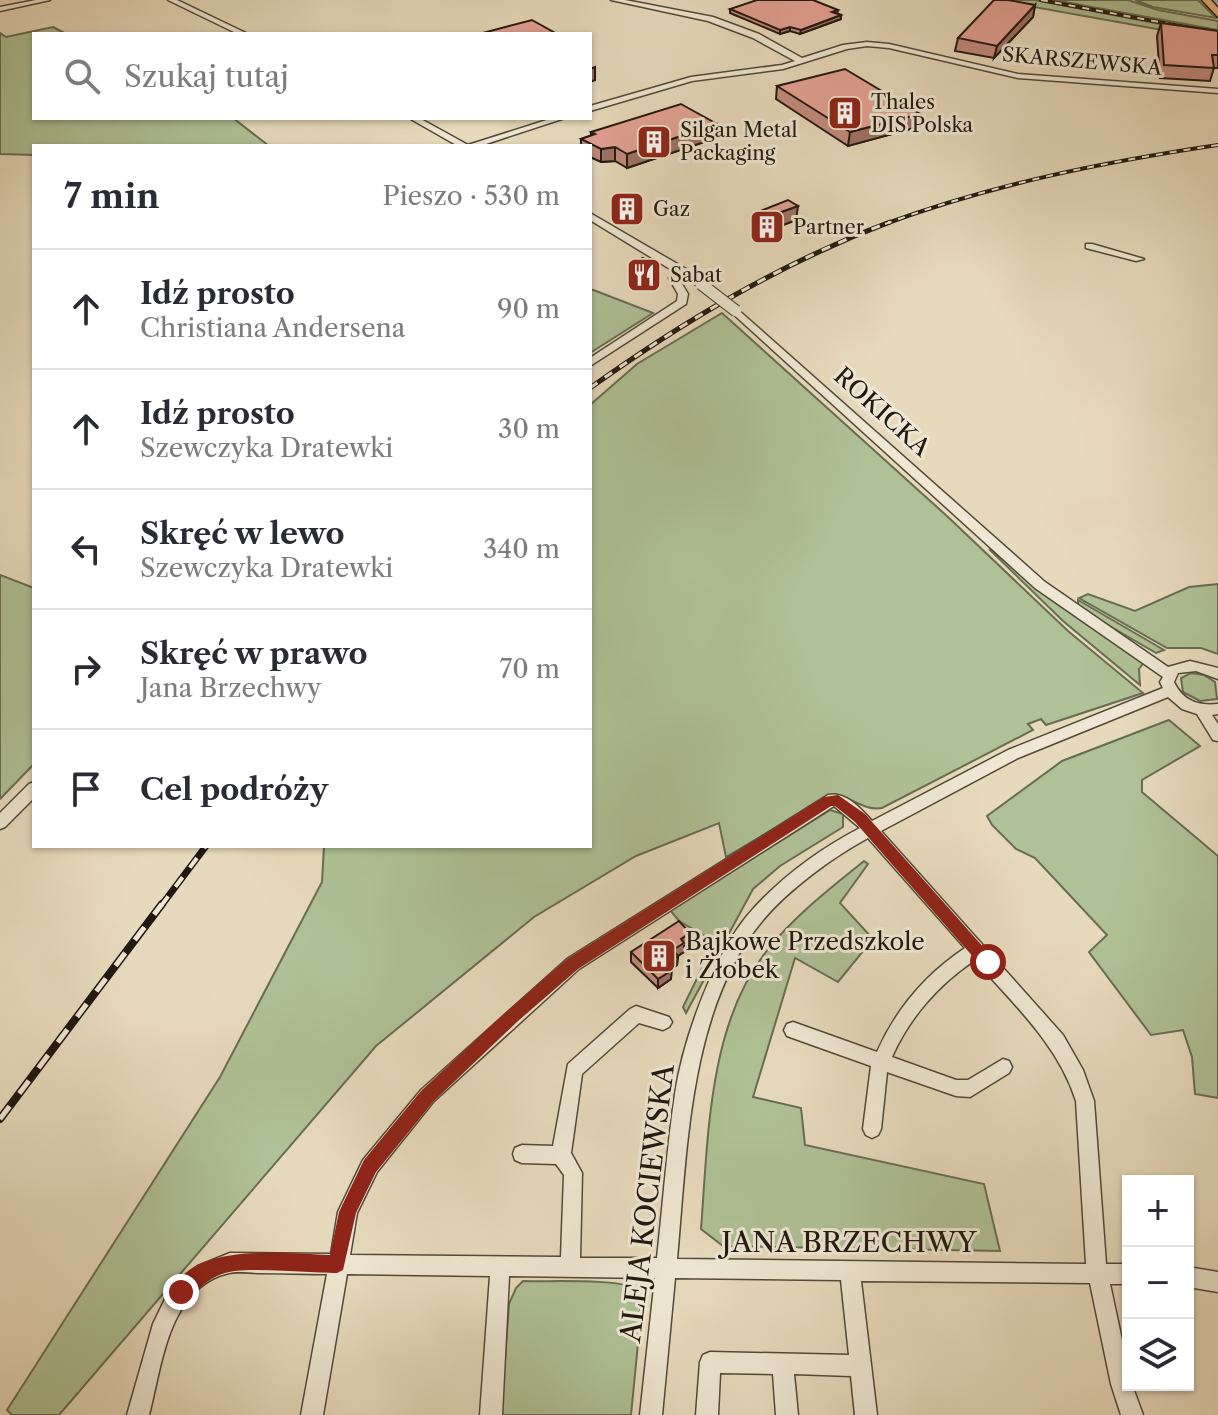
<!DOCTYPE html>
<html lang="pl">
<meta charset="utf-8">
<style>
body{margin:0;font-family:"Libre Caslon Text",serif;background:#f7f7f7;color:#2b2b33}
.controls{position:absolute;right:24px;bottom:24px;display:grid;overflow:hidden;border-radius:0px;box-shadow:0 2px 6px #0004}
.controls button{width:72px;height:72px;display:grid;place-items:center;padding:0;border:0;border-bottom:2px solid #e1e1e2;background:#fff;color:#2b2b33;font:40px sans-serif}
.stop{position:absolute;width:24px;height:24px;margin:-18px;border:6px solid #8f2418;border-radius:50%;background:#fff}
.stop.end{background:#8f2418;border-color:#fff;box-shadow:0 2px 8px #0008}
.list{margin:0;padding:0;list-style:none}
h2{display:flex;justify-content:space-between;align-items:center;height:104px;margin:0;padding:0 32px;font-size:34px}
h2 small{font-size:26px;font-weight:400;color:#7c7c81}
.list li{display:grid;grid-template-columns:52px 1fr auto;gap:24px;align-items:center;box-sizing:border-box;height:120px;padding:0 32px;border-top:2px solid #e1e1e2}
.list b{display:block;font-size:30px;white-space:nowrap}
.list p{margin:0;font-size:26px;white-space:nowrap;color:#7c7c81}
.list em{font-size:26px;font-style:normal;color:#7c7c81}
.icon{flex:none;width:44px;height:44px;fill:none;stroke:currentColor;stroke-width:2;stroke-linecap:round;stroke-linejoin:round}
.map{position:relative;flex:none;width:1218px;height:1415px;overflow:hidden}
.search{position:absolute;background:#fff;box-shadow:0 2px 6px #0004;left:32px;top:32px;width:560px;height:88px;display:flex;align-items:center;gap:20px;box-sizing:border-box;padding:0 28px;border-radius:0px;color:#7c7c81;font-size:30px}
.panel{position:absolute;background:#fff;box-shadow:0 2px 6px #0004;left:32px;top:144px;width:560px;height:704px;border-radius:0px}
.map>svg:first-child{display:block}
.green{fill:#afc196;stroke:#686d53;stroke-width:2}
.lines{fill:none;stroke-linecap:round;stroke-linejoin:round}
.canal{fill:#97bbb1;fill-rule:evenodd}
.minor-casing{stroke:#52493b;stroke-width:3}
.major-casing{stroke:#211910;stroke-width:3}
.minor{fill:#efe7d3;fill-rule:evenodd}
.major{fill:#e4bd7e;fill-rule:evenodd}
.rail-far3-casing{stroke:#211910;stroke-width:4}
.rail-far2-casing{stroke:#211910;stroke-width:5}
.rail-far1-casing{stroke:#211910;stroke-width:7}
.rail-casing{stroke:#211910;stroke-width:8}
.rail-far3{stroke:#efe7d3;stroke-width:2;stroke-dasharray:7;stroke-linecap:butt}
.rail-far2{stroke:#efe7d3;stroke-width:3;stroke-dasharray:9;stroke-linecap:butt}
.rail-far1{stroke:#efe7d3;stroke-width:4;stroke-dasharray:12;stroke-linecap:butt}
.rail{stroke:#efe7d3;stroke-width:5;stroke-dasharray:16;stroke-linecap:butt}
.minor-bridge-casing{stroke:#52493b;stroke-width:13;stroke-linecap:butt}
.minor-bridge{stroke:#efe7d3;stroke-width:11}
.wall{fill:#c48a7f;stroke:#211910;stroke-width:2}
.shaded-wall{fill:#a07168;stroke:#211910;stroke-width:2}
.building{fill:#e4a194;stroke:#211910;stroke-width:2}
.route{fill:#8f2418}
.labels{text-anchor:middle;stroke-width:6;stroke-linejoin:round;paint-order:stroke}
.far-street-label{font-size:20px;fill:#211910;stroke:#efe7d3}
.far-poi-label{font-size:20px;fill:#211910;stroke:#efe7d3;text-anchor:start}
.street-label{font-size:24px;fill:#211910;stroke:#efe7d3}
.poi-label{font-size:24px;fill:#211910;stroke:#efe7d3;text-anchor:start}
.near-street-label{font-size:28px;fill:#211910;stroke:#efe7d3}
</style>
<div class="map">
<svg width="1218" height="1415" viewBox="0 0 1218 1415">
<rect width="100%" height="100%" fill="#e7dabc"/>
<filter id="stains"><feTurbulence type="fractalNoise" baseFrequency=".0025" numOctaves="4"/><feColorMatrix values="0 0 0 0 .2 0 0 0 0 .09 0 0 0 0 .02 0 0 0 .5 -.17"/></filter>
<radialGradient id="worn" r=".72"><stop offset=".6" stop-color="#630" stop-opacity="0"/><stop offset="1" stop-color="#630" stop-opacity=".3"/></radialGradient>
<!-- green -->
<g class="green">
<path d="M995 0H1035L1213 34 1218 40Z"/>
<path d="M1054 0H1128L1158 10 1218 21V30Z"/>
<path d="M1135 0H1198L1216 18 1153 7Z"/>
<path d="M53 27 66 34H34V118H233L269 146H34V155L0 154V33L6 37Z"/>
<path d="M590 289 596 291 653 313 590 353Z"/>
<path d="M722 313 948 517 1068 631 1143 693 1046 725 1041 719 1028 724 1033 730 882 808C864 811 851 797 833 794L726 857 719 823 636 856 534 917 376 1046 59 1415H12L7 1410 220 1077 322 882 324 846H590V405L637 364Z"/>
<path d="M989 549 1145 661 1139 669 1140 685 1063 621Z"/>
<path d="M0 575 34 588V764L0 799Z"/>
<path d="M1218 584V654L1201 648H1167L1079 598 1088 594 1135 611 1189 587Z"/>
<path d="M1078 600 1164 650 1156 653 1082 610 1078 606Z"/>
<path d="M1191 673 1204 675 1215 682 1217 699 1200 701 1183 692 1181 678Z"/>
<path d="M1169 720 1200 746 1142 780V792L1218 856V1098L1195 1094 1192 1057 1183 1030 1151 1035 1089 952 1107 935 1035 858 1016 849 992 825 987 816 1062 761Z"/>
<path d="M830 810 843 814V827L780 866 753 889 686 1013 683 1007 715 942 679 921 670 910Z"/>
<path d="M864 861 868 864 840 903 873 939 838 982 795 958 753 1097 801 1108 805 1145 984 1184 1000 1251 723 1246 701 1229C708 1140 708 1027 765 953 792 918 829 889 864 861Z"/>
<path d="M523 1281C549 1282 618 1278 637 1289L641 1313 631 1415H501L509 1304 516 1288Z"/>
</g>
<g class="lines">
<!-- canal -->
<path class="canal" d="M1206 0H1218V4L1207 1Z"/>
<!-- minor casing -->
<g class="minor-casing">
<g id="minor">
<path d="M36 0H50L0 11V7Z"/>
<path d="M168 0H177L248 34H238Z"/>
<path d="M611 0H625L713 17 759 34 802 58 843 45 867 42 889 44 1018 74 1218 89V93L1018 78 889 48 867 46 847 49 783 69 692 81 590 111V106L691 77 782 65 795 61 753 38 708 21Z"/>
<path d="M409 118H419L468 145 553 118H565L480 146H458Z"/>
<path d="M590 213 686 269 706 284 698 286 682 277 679 279 688 294 686 304 590 366V358L677 301 678 294 669 278 675 272 590 220Z"/>
<path d="M1086 244H1092L1144 259 1136 261 1086 248Z"/>
<path d="M736 308 1045 582 1168 667 1190 661 1218 668V679L1196 671 1178 673 1174 682C1183 701 1198 706 1218 704V714L1212 715 1218 724V741L1213 740 1197 714 1182 709 1168 697 1018 758 881 831 1063 1035 1083 1070 1094 1101 1106 1264H1128V1284H1110L1128 1368V1385H1132L1143 1415H1121L1111 1384 1090 1283 861 1281 877 1415H855L851 1376 794 1374 798 1415H776L773 1374 720 1373 718 1415H696L700 1362 703 1355 710 1352 849 1355 841 1280 675 1278 662 1415H640L655 1278 509 1276 502 1415H480L490 1276 347 1274 323 1415H301L327 1274C305 1274 282 1273 260 1273 250 1273 238 1271 229 1273 168 1287 162 1366 149 1415H127L153 1324 166 1297 179 1280 198 1266 230 1253 331 1254 338 1212 363 1160 421 1090 567 959 828 795C846 791 861 809 872 821L1008 750 1163 688 1160 682 1163 677 1035 588 732 313V309ZM834 806 860 828C820 849 783 876 753 909 715 950 683 1039 675 1094 667 1148 663 1204 657 1258H580L582 1173 571 1153 582 1074 639 1023 663 1030 669 1027 672 1022 669 1017 636 1006 630 1009 568 1064 553 1146 522 1145 515 1148 513 1154 515 1160 522 1163 556 1164 564 1175 561 1257 350 1255 357 1213 377 1172 433 1102 579 969ZM868 838 965 948C926 974 896 1009 877 1052L793 1022 787 1024 784 1030 787 1036 871 1066 863 1129 866 1135 872 1138 878 1135 881 1129 887 1072 956 1096 970 1097 1009 1073 1012 1067 1009 1061 1003 1059 968 1080H956L892 1057C909 1018 939 984 975 960 1013 1004 1058 1044 1076 1101L1086 1264 677 1259C687 1151 689 1007 763 920 789 889 833 857 868 838Z"/>
<path d="M34 782V798L5 827 0 829V813L29 784Z"/>
<path d="M1188 1267 1218 1272V1292L1188 1287Z"/>
</g>
</g>
<!-- major casing -->
<g class="major-casing">
<path id="major" d="M1202 0H1211L1218 8V17Z"/>
</g>
<!-- minor -->
<use href="#minor" class="minor"/>
<!-- major -->
<use href="#major" class="major"/>
<!-- rail-far3 casing -->
<g class="rail-far3-casing">
<g id="rail-far3">
<path d="M1041 0 1218 33"/>
<path d="M885 224C993 184 1104 162 1218 145"/>
</g>
</g>
<!-- rail-far2 casing -->
<g class="rail-far2-casing">
<path id="rail-far2" d="M590 388C684 321 781 263 890 222"/>
</g>
<!-- rail-far1 casing -->
<g class="rail-far1-casing">
<path id="rail-far1" d="M161 906 206 846"/>
</g>
<!-- rail casing -->
<g class="rail-casing">
<path id="rail" d="M0 1119 162 904"/>
</g>
<!-- rail-far3 -->
<use href="#rail-far3" class="rail-far3"/>
<!-- rail-far2 -->
<use href="#rail-far2" class="rail-far2"/>
<!-- rail-far1 -->
<use href="#rail-far1" class="rail-far1"/>
<!-- rail -->
<use href="#rail" class="rail"/>
<!-- minor-bridge casing -->
<g class="minor-bridge-casing">
<path id="minor-bridge" d="M701 284 736 311"/>
</g>
<!-- minor-bridge -->
<use href="#minor-bridge" class="minor-bridge"/>
</g>
<!-- wall -->
<g class="wall">
<path d="M1035 5 1033 17 994 58 955 51 958 38Z"/>
<path d="M730 9 838 10 837 13 841 15V19L800 34 790 31 780 34 730 13Z"/>
<path d="M1161 23 1218 31V68H1214L1210 81 1160 78 1157 36Z"/>
<path d="M777 86 918 127 848 146 776 99Z"/>
<path d="M591 132 716 138 627 168 615 161 601 162 590 157V146H581V139L591 136Z"/>
<path d="M753 214 796 220 755 236 752 228Z"/>
<path d="M632 263 658 267 657 276 647 281 632 273Z"/>
<path d="M689 943 684 946V952L678 956 677 965 671 969V979L658 988 631 962V952Z"/>
</g>
<!-- shaded-wall -->
<g class="shaded-wall">
<path d="M1035 5 1033 17 994 58 997 46Z"/>
<path d="M841 15V19L800 34 801 30Z"/>
<path d="M790 27V31L780 34V30Z"/>
<path d="M595 67V80L590 82V69Z"/>
<path d="M920 114 918 127 848 146 850 132Z"/>
<path d="M717 124 716 138 627 168V154Z"/>
<path d="M615 147V161L601 162V149Z"/>
<path d="M798 206 796 220 755 236 756 221Z"/>
<path d="M658 267 657 276 647 281V271Z"/>
<path d="M690 933 689 943 684 946V952L672 959 673 950 681 939Z"/>
<path d="M678 956 677 965 666 973V964Z"/>
<path d="M672 970 671 979 658 988V979Z"/>
</g>
<!-- building -->
<g class="building">
<path d="M757 0H813L838 10 832 12 841 15 801 30 790 27 780 30 730 9Z"/>
<path d="M994 0H1008L1035 5 997 46 958 38Z"/>
<path d="M532 20 557 34H479Z"/>
<path d="M1161 23 1218 31V55H1212L1214 68 1164 65Z"/>
<path d="M845 69 920 114 850 132 777 86Z"/>
<path d="M681 104 717 124 627 154 615 147 601 149 581 139 595 134 591 132Z"/>
<path d="M788 200 798 206 756 221 753 214Z"/>
<path d="M643 258 658 267 647 271 632 263Z"/>
<path d="M679 921 690 933 681 939 684 943 673 950 678 956 666 964 672 970 658 979 631 952Z"/>
</g>
<!-- route -->
<path class="route" d="M838 795 865 814 993 958V967H982L855 822 835 806H831L578 969 518 1021 433 1102 376 1172 356 1213 343 1270 337 1273C309 1273 253 1267 229 1272 205 1277 198 1294 181 1301L174 1298 171 1292C193 1241 286 1254 330 1255L339 1212 364 1160 421 1091 507 1011 567 959 824 797Z"/>
<!-- icons -->
<defs>
<g id="building-square" transform="scale(1.8)"><rect x="-9" y="-9" width="18" height="18" rx="4" fill="#8f2418" stroke="#efe7d3"/><path d="M-4-6H4V6H1V3H-1V6H-4ZM-2.5-4.3h1.7v1.8h-1.7ZM.8-4.3h1.7v1.8H.8ZM-2.5-1h1.7V.8h-1.7ZM.8-1h1.7V.8H.8Z" fill="#fff"/></g>
<g id="restaurant-square" transform="scale(1.8)"><rect x="-9" y="-9" width="18" height="18" rx="4" fill="#8f2418" stroke="#efe7d3"/><path d="M-5-6h1v4h1v-4h1v4h1v-4h1v5L-1.5 .5V6h-2V.5L-5-1ZM5-6V6H3V1.5H1.5Q1.5-4 5-6Z" fill="#fff"/></g>
</defs>
<g fill-rule="evenodd">
<use href="#building-square" x="845" y="113"/>
<use href="#building-square" x="654" y="142"/>
<use href="#building-square" x="627" y="209"/>
<use href="#building-square" x="767" y="227"/>
<use href="#restaurant-square" x="644" y="275"/>
<use href="#building-square" x="659" y="956"/>
</g>
<g class="labels">
<!-- far-street labels -->
<g class="far-street-label">
<text transform="translate(1082 61) rotate(5)" y="7">SKARSZEWSKA</text>
</g>
<!-- far-poi labels -->
<g class="far-poi-label">
<text x="871" y="109">Thales<tspan x="871" dy="23">DIS Polska</tspan></text>
<text x="680" y="137">Silgan Metal<tspan x="680" dy="23">Packaging</tspan></text>
<text x="653" y="216">Gaz</text>
<text x="793" y="234">Partner</text>
<text x="670" y="282">Sabat</text>
</g>
<!-- street labels -->
<g class="street-label">
<text transform="translate(882 412) rotate(42)" y="8">ROKICKA</text>
</g>
<!-- poi labels -->
<g class="poi-label">
<text x="685" y="950">Bajkowe Przedszkole<tspan x="685" dy="28">i Żłobek</tspan></text>
</g>
<!-- near-street labels -->
<g class="near-street-label">
<text transform="translate(647 1203) rotate(-83)" y="10">ALEJA KOCIEWSKA</text>
<text x="849" y="1252">JANA BRZECHWY</text>
</g>
</g>
<rect width="100%" height="100%" filter="url(#stains)"/>
<rect width="100%" height="100%" fill="url(#worn)"/>
</svg>
<div class="controls">
<button>+</button>
<button>−</button>
<button><svg class="icon" aria-label="layers" viewBox="0 0 24 24"><path d="M12 4l9 5-9 5-9-5zM3 14l9 5 9-5"/></svg></button>
</div>
<div class="stop" style="left:988px;top:962px"></div>
<div class="stop end" style="left:181px;top:1292px"></div>
<div class="search"><svg class="icon" aria-label="search" viewBox="0 0 24 24"><circle cx="10" cy="10" r="6"/><path d="M15 15l6 6"/></svg>Szukaj tutaj</div>
<section class="panel">
<h2>7 min<small>Pieszo · 530 m</small></h2>
<ul class="list">
<li><svg class="icon" aria-label="ahead" viewBox="0 0 24 24"><path d="M12 20V5M6 11l6-6 6 6"/></svg><div><b>Idź prosto</b><p>Christiana Andersena</p></div><em>90 m</em></li>
<li><svg class="icon" aria-label="ahead" viewBox="0 0 24 24"><path d="M12 20V5M6 11l6-6 6 6"/></svg><div><b>Idź prosto</b><p>Szewczyka Dratewki</p></div><em>30 m</em></li>
<li><svg class="icon" aria-label="left" viewBox="0 0 24 24"><path d="M17 20v-9H6M10 6l-5 5 5 5"/></svg><div><b>Skręć w lewo</b><p>Szewczyka Dratewki</p></div><em>340 m</em></li>
<li><svg class="icon" aria-label="right" viewBox="0 0 24 24"><path d="M7 20v-9h11M14 6l5 5-5 5"/></svg><div><b>Skręć w prawo</b><p>Jana Brzechwy</p></div><em>70 m</em></li>
<li><svg class="icon" aria-label="arrive" viewBox="0 0 24 24"><path d="M6 21V4h12l-3 4 3 4H6"/></svg><div><b>Cel podróży</b></div></li>
</ul>
</section>
</div>
